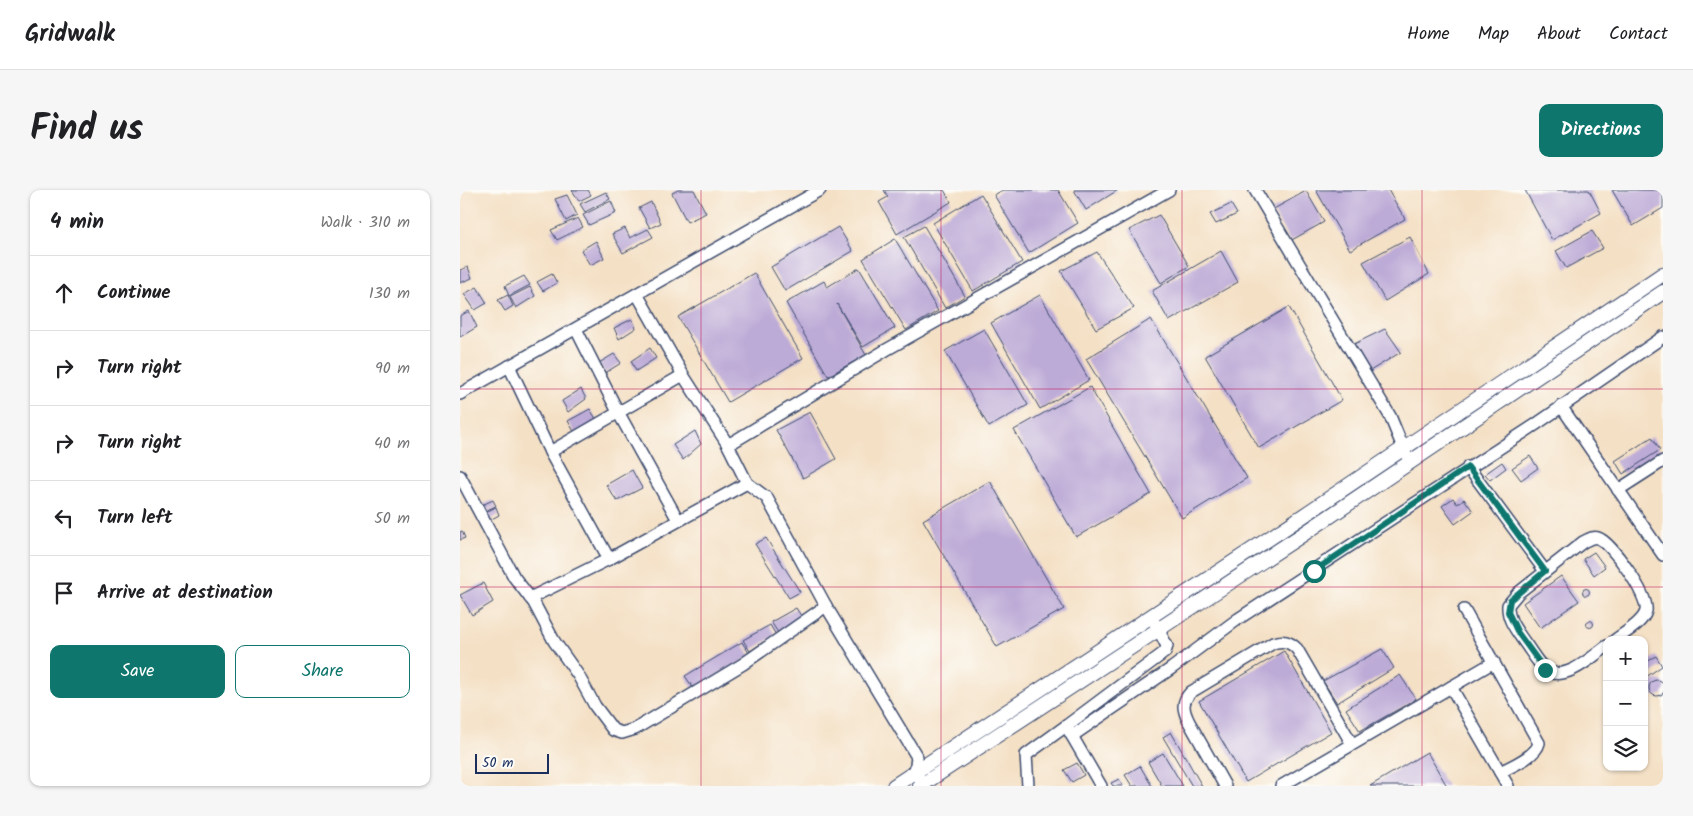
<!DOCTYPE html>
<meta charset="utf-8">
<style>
body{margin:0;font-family:Kalam,sans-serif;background:#f6f6f6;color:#202124}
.controls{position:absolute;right:15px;bottom:15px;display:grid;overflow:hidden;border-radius:10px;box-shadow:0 1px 4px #0004}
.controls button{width:45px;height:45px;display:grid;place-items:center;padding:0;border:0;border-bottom:1px solid #e0e0e0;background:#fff;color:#202124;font:25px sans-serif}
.scale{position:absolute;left:15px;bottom:12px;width:74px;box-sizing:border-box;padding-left:5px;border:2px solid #1b2f5e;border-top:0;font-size:14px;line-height:18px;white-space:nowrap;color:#1b2f5e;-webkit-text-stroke:4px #fdfcf7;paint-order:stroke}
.stop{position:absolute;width:15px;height:15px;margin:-11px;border:4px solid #0f766e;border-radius:50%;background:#fff}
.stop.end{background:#0f766e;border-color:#fff;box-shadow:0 1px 5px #0008}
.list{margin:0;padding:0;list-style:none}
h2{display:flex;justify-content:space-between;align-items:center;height:65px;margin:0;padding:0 20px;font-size:21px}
h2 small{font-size:16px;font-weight:400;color:#757577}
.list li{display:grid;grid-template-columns:32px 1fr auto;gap:15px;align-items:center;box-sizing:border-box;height:75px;padding:0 20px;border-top:1px solid #e0e0e0}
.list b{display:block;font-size:19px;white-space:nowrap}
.list em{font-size:16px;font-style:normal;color:#757577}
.actions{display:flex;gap:10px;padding:15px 20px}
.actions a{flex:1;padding:11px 0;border:1px solid #0f766e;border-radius:10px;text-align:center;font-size:18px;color:#0f766e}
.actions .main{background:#0f766e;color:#fff}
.icon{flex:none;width:28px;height:28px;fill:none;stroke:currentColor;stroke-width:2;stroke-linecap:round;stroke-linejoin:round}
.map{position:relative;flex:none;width:1203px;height:596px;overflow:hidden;border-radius:10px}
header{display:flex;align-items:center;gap:30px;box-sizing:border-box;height:70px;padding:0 25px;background:#fff;border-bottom:1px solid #e0e0e0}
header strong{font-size:24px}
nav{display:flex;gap:28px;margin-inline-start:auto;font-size:18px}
.intro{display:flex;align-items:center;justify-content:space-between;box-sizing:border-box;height:120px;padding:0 30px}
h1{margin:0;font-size:35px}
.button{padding:12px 22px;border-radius:10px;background:#0f766e;color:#fff;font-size:18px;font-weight:700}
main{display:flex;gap:30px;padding:0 30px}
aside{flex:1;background:#fff;border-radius:10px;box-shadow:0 1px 4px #0004}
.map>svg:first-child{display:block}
.building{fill:#bdabd7}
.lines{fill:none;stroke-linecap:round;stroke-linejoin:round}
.minor-casing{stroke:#3c4a6d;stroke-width:14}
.major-casing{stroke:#3c4a6d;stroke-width:16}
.minor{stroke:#fff;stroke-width:11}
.major{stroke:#fff;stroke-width:14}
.route{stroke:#0f766e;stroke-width:6}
.grid{fill:none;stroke:#c2185b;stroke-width:1;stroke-opacity:0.55}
</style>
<header>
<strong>Gridwalk</strong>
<nav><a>Home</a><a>Map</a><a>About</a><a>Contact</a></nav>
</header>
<div class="intro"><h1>Find us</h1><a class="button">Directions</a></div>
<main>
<aside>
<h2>4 min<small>Walk · 310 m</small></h2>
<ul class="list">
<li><svg class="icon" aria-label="ahead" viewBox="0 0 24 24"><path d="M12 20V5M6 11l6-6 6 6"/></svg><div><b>Continue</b></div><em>130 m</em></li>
<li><svg class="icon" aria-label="right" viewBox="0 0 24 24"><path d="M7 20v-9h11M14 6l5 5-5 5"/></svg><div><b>Turn right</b></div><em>90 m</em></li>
<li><svg class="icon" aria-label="right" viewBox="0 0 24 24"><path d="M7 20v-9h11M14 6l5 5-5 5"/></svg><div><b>Turn right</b></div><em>40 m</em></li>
<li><svg class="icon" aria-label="left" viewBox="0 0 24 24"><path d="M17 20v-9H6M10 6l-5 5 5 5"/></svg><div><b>Turn left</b></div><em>50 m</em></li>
<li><svg class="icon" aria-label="arrive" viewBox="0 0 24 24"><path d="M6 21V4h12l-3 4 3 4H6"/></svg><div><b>Arrive at destination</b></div></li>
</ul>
<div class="actions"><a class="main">Save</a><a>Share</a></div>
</aside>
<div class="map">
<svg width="1203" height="596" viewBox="0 0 1203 596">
<rect width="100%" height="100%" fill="#fdfcf7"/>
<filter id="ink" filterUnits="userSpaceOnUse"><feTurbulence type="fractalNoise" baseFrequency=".02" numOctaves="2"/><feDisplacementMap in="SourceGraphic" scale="10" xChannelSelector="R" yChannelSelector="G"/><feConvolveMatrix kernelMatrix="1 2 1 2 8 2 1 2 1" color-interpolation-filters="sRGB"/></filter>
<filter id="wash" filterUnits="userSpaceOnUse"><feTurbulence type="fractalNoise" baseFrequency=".0096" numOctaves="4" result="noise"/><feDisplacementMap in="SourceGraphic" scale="20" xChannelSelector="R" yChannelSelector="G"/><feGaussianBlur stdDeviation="1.12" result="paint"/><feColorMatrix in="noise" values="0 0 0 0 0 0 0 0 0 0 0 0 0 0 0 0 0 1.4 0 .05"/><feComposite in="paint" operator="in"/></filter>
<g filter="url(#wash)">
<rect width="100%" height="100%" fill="#f4e0c5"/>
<g id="blocks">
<!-- building -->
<g class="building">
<path d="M112 0H128L131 5 119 11Z"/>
<path d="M218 0H234L246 23 227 32 212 3Z"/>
<path d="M424 0H484L491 12 437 44 419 12 428 7Z"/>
<path d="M543 0H598L618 33 569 63 534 5Z"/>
<path d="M614 0H658L626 20Z"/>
<path d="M856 0H928L945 29 890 60Z"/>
<path d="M1065 0H1129L1141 23 1092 50Z"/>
<path d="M1152 0H1203V18L1173 36Z"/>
<path d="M846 1 864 32 830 51 812 20Z"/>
<path d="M146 2 150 9 125 22 120 14Z"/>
<path d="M521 4 562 72 513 101 473 33Z"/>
<path d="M107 5 117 25 106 31 95 9Z"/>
<path d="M151 11 156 23 129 35 123 25Z"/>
<path d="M191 12 201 33 190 38 179 18Z"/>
<path d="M771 14 777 24 756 34 750 24Z"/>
<path d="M699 25 729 76 701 93 669 40Z"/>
<path d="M118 28 123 37 97 50 91 40Z"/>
<path d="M464 36 505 106 485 118 444 47Z"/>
<path d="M378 37 393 61 325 101 311 77Z"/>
<path d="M165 38 170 48 188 39 193 47 163 63 152 44Z"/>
<path d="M1132 41 1143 58 1106 78 1096 61Z"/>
<path d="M950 47 969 84 925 111 903 72Z"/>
<path d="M435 49 478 121 446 140 403 69Z"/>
<path d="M136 51 144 68 130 75 121 60Z"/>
<path d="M761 61 778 92 709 131 692 101Z"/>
<path d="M637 62 674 118 636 139 601 81Z"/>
<path d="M8 77 12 88 0 93V80Z"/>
<path d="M399 78 435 138 403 157 377 114 406 165 368 186 326 113 364 91 367 97Z"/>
<path d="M294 83 343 168 268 212 218 127Z"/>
<path d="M92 84 97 93 83 101 77 92Z"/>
<path d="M64 86 70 95 49 106 45 96Z"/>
<path d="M17 97 27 113 15 120 4 104Z"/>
<path d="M70 97 75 106 56 118 50 107Z"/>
<path d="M48 105 53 116 45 121 38 110Z"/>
<path d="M580 105 629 190 580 219 531 133Z"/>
<path d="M829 117 882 210 799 258 745 166Z"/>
<path d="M9 121 17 137 0 147V126Z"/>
<path d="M172 129 176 138 159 149 154 138Z"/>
<path d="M691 129 787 288 722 328 626 169Z"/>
<path d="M524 139 568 215 529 237 485 161Z"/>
<path d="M925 139 941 162 910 181 890 156Z"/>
<path d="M190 158 196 168 176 181 171 171Z"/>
<path d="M154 164 161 173 145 183 139 173Z"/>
<path d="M630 197 691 304 616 347 554 240Z"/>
<path d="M121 199 126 209 108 222 102 211Z"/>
<path d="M130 219 138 232 116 245 108 231Z"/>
<path d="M350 222 376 269 343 288 316 240Z"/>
<path d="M235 241 241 254 223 270 213 255Z"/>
<path d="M1192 247 1200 260 1163 284 1155 271Z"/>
<path d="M1070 266 1078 278 1061 290 1052 278Z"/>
<path d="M1042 272 1046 278 1030 290 1025 284Z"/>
<path d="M172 280 182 298 157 311 146 295Z"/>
<path d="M530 291 604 419 537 457 463 330Z"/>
<path d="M993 308 997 314 1004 309 1013 321 995 334 982 316Z"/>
<path d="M33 310 36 316 25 321 22 315Z"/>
<path d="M36 317 39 325 28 331 24 323Z"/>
<path d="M2 341 5 348 0 350V342Z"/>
<path d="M306 348 340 402 329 408 295 354Z"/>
<path d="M1134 362 1145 377 1134 385 1123 369Z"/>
<path d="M1101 386 1119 411 1080 438 1063 413Z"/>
<path d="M23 393 33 412 12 425 0 405Z"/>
<circle cx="1126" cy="402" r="3.5"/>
<path d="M336 418 343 429 319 444 311 432Z"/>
<circle cx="1130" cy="434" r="3.5"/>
<path d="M310 435 316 445 290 461 283 450Z"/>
<path d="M282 452 291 466 234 499 225 486Z"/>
<path d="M922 459 934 478 877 513 863 491Z"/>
<path d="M824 461 871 542 786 592 739 511Z"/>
<path d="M1196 466 1202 476 1186 487 1184 474Z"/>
<path d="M940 485 956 509 900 541 886 519Z"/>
<circle cx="1197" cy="498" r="8"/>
<path d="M711 542 742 596H732L703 547Z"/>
<path d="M967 562 987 596H910Z"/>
<path d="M703 563 723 596H702L688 572Z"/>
<path d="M617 573 624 585 612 592 604 580Z"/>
<path d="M680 576 692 596H672L665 585Z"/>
<path d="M659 589 663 596H653L651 593Z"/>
</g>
</g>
</g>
<g filter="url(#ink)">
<use href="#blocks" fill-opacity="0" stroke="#3c4a6d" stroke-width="1"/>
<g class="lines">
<!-- minor casing -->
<g class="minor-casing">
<g id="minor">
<path d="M795 0 930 226 946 265"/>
<path d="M177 104 223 185 268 255 287 293 307 308 366 416 457 567 455 582 465 596"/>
<path d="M116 139 158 222 218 330"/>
<path d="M49 176 90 262 149 369"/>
<path d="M0 204 360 0"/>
<path d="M1101 216 1203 365"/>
<path d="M268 255 426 160 709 0"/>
<path d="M90 262 223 185"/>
<path d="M1008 277 1085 381"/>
<path d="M0 286 54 387 74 413 94 451 118 485 135 516 153 540 162 543 175 539 283 474 366 416"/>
<path d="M1158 300 1203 271"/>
<path d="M70 408 149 369 287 293"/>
<path d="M1004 420 1079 553C1076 566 1052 576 1040 582"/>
<path d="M691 426 707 456 705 462 606 536 612 546 712 478 778 429 1075 235 1203 147"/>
<path d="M1147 456C1133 466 1105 493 1086 480 1078 474 1071 461 1065 453 1057 441 1047 430 1048 415L1058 403 1123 352C1128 350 1132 346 1138 348 1151 352 1189 406 1186 421 1183 433 1164 443 1155 450"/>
<path d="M991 497 1048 596"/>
<path d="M612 546 641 596"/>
<path d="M568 596 566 565 606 536"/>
<path d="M765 596 729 532C723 520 721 512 731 502L813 453C823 450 829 451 837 459L892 554"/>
<path d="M821 596 1034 472"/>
</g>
</g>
<!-- major casing -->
<g class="major-casing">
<g id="major">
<path d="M434 596 831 334 1203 84"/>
<path d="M460 596 839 347 1203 102"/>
</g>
</g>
<!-- minor -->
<use href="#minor" class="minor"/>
<!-- major -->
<use href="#major" class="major"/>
</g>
</g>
<g class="lines" filter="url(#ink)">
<!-- route -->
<path class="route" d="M854 381 1008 277 1085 381 1050 410 1048 422 1058 443 1085 480"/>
</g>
<!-- grid -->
<path class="grid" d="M241 0V596M481 0V596M722 0V596M962 0V596M0 199H1203M0 397H1203"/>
</svg>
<div class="controls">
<button>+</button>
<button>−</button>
<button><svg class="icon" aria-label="layers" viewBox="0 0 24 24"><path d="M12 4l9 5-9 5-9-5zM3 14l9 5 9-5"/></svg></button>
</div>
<div class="scale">50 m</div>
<div class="stop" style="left:854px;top:381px"></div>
<div class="stop end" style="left:1085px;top:480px"></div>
</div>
</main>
